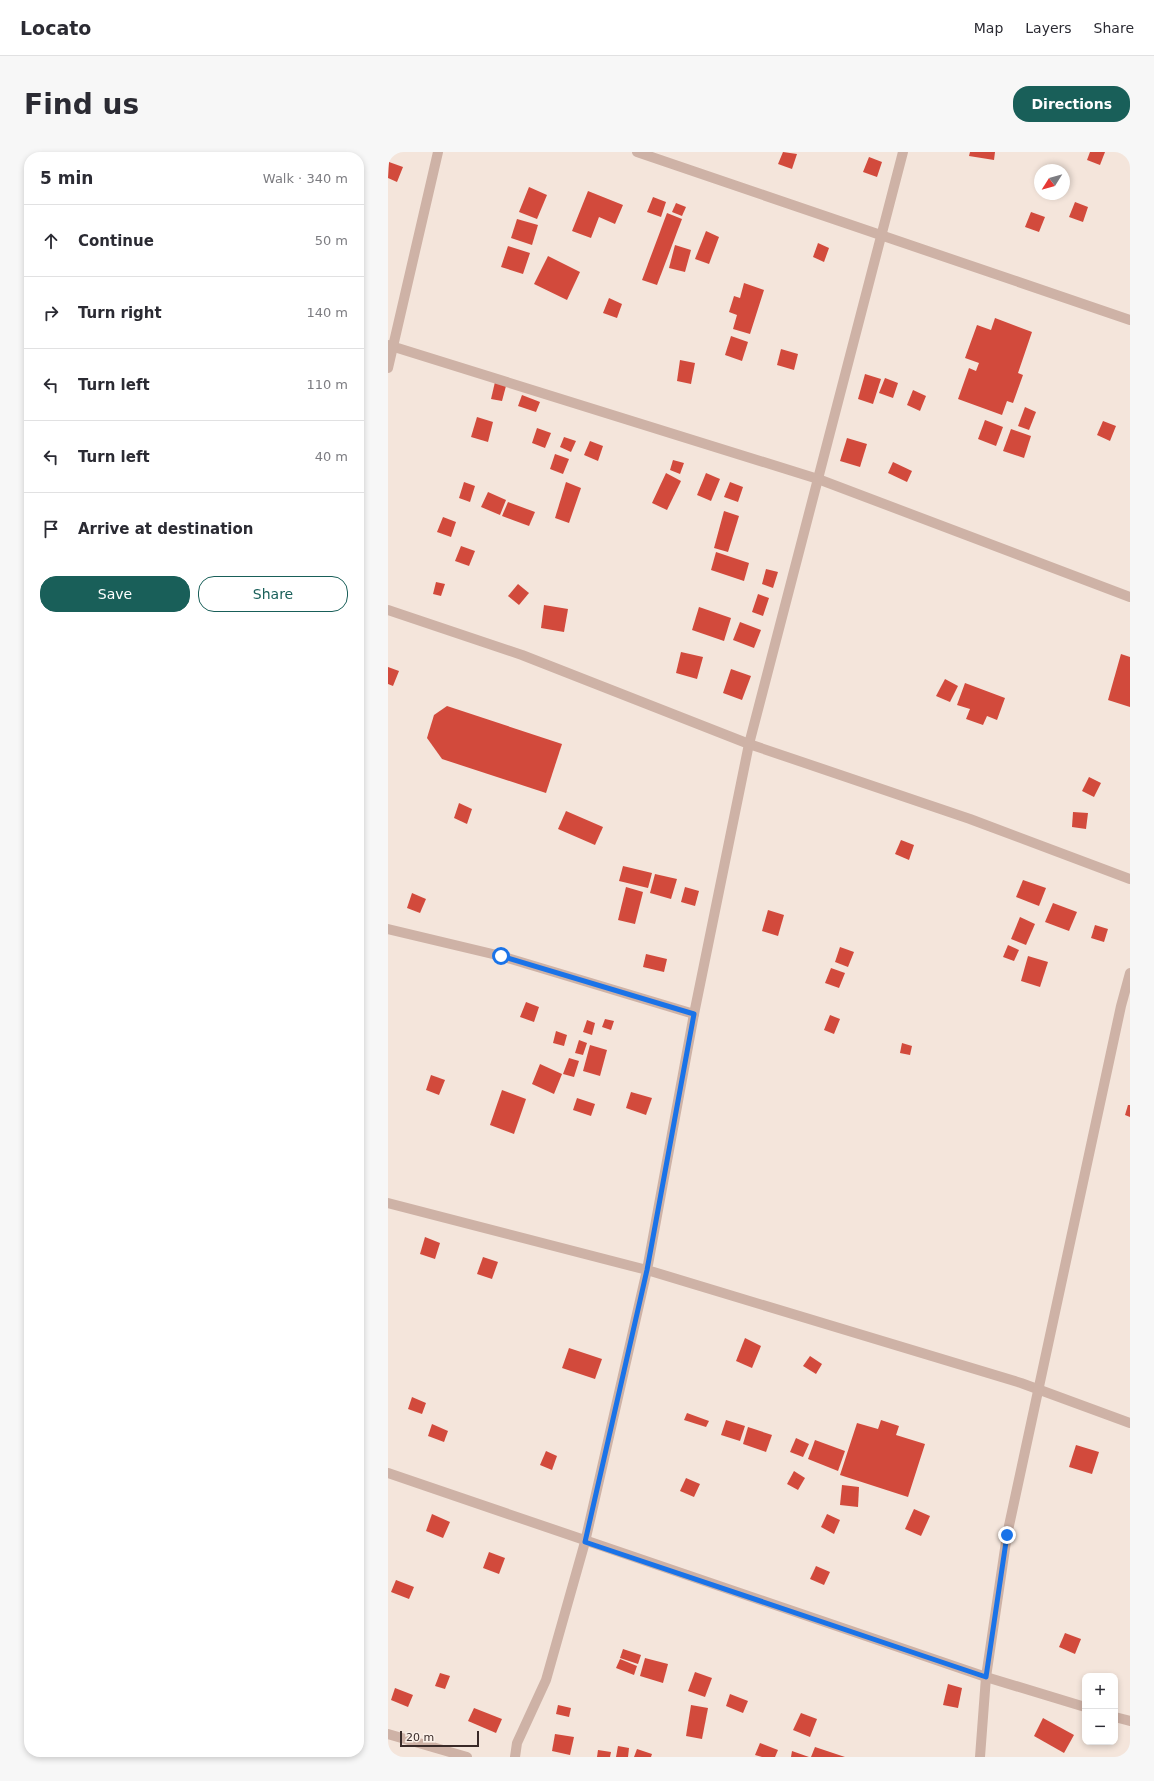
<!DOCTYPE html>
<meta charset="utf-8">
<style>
body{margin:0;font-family:"DejaVu Sans",sans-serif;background:#f7f7f7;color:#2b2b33}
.controls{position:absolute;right:12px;bottom:12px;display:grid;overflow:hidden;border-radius:8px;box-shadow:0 2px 6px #0003}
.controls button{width:36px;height:36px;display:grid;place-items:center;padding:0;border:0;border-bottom:1px solid #e1e1e2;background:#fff;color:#2b2b33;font:20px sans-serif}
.compass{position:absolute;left:646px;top:12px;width:36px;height:36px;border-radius:50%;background:#fff;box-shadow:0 2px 6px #0003;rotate:233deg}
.scale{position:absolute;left:12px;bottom:10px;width:79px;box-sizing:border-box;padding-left:4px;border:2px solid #392a28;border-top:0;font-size:11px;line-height:14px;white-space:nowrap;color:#392a28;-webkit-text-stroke:3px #fbf0e8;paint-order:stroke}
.stop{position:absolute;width:12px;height:12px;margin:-9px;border:3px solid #1a73e8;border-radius:50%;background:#fff}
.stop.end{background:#1a73e8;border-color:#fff;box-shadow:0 1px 4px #0008}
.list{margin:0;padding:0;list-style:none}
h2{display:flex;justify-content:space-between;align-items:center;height:52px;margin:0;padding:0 16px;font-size:17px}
h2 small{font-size:13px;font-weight:400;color:#7c7c81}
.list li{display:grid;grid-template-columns:26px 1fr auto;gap:12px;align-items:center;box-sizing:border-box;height:72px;padding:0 16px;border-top:1px solid #e1e1e2}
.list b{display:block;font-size:15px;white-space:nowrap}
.list em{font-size:13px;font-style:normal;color:#7c7c81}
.actions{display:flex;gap:8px;padding:12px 16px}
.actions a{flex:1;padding:9px 0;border:1px solid #195f59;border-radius:16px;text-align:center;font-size:14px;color:#195f59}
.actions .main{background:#195f59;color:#fff}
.icon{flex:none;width:22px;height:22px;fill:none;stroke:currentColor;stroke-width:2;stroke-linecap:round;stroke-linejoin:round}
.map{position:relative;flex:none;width:742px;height:1605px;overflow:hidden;border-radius:16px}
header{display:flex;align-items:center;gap:24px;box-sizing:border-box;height:56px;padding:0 20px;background:#fff;border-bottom:1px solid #e1e1e2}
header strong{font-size:19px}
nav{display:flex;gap:22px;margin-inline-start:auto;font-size:14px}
.intro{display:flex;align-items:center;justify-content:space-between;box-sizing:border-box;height:96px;padding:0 24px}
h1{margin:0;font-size:28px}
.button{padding:10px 18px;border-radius:16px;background:#195f59;color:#fff;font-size:14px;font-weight:700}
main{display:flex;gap:24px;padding:0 24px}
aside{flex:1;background:#fff;border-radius:16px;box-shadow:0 2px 6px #0003}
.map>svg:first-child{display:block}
.building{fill:#d24a3c}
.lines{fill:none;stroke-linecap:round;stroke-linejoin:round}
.street{stroke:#ceb2a6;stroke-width:10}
.route{stroke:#1a73e8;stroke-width:5}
</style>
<header>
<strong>Locato</strong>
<nav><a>Map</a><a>Layers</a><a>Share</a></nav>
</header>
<div class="intro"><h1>Find us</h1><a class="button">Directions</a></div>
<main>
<aside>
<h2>5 min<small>Walk · 340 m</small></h2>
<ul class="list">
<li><svg class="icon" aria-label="ahead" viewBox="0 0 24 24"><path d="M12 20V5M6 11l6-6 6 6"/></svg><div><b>Continue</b></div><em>50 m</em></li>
<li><svg class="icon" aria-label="right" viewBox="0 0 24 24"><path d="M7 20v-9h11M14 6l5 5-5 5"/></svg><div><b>Turn right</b></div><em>140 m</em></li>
<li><svg class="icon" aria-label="left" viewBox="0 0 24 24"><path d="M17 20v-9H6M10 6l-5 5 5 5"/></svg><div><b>Turn left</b></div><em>110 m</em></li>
<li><svg class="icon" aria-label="left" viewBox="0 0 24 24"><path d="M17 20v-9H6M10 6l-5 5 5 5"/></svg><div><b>Turn left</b></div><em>40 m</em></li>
<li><svg class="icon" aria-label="arrive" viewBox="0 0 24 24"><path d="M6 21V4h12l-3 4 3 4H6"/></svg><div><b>Arrive at destination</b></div></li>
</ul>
<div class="actions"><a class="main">Save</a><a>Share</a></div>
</aside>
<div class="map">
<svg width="742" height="1605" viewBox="0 0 742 1605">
<rect width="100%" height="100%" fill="#f4e5db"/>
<!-- building -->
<g class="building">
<path d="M395 0 409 2 404 17 390 12Z"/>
<path d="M582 0H607L606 8 581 4Z"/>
<path d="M702 0H717L712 13 699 8Z"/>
<path d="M481 5 494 10 489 25 475 20Z"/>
<path d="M1 10 15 15 9 30 0 26Z"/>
<path d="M141 35 159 43 149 67 131 60Z"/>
<path d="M200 39 235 53 227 72 211 65 203 86 184 79Z"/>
<path d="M265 45 278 50 273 65 259 60Z"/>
<path d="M687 50 700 55 695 70 681 65Z"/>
<path d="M288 51 298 55 294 64 284 60Z"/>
<path d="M643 60 657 65 651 80 637 75Z"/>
<path d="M279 61 294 67 269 133 254 128Z"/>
<path d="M129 67 150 73 144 93 123 86Z"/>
<path d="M318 79 331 85 321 112 307 107Z"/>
<path d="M430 91 441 96 436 110 425 105Z"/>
<path d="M287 93 303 98 297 120 281 116Z"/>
<path d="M120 94 142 101 135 122 113 115Z"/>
<path d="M160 104 192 120 179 148 146 132Z"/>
<path d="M356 131 376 138 362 182 345 177 349 163 341 160 346 144 352 146Z"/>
<path d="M221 146 234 152 229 166 215 161Z"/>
<path d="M607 166 644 180 630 221 635 223 625 251 619 249 614 263 570 247 581 216 588 219 591 211 577 206 589 173 603 178Z"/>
<path d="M343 184 360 190 354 209 337 203Z"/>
<path d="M393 197 410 202 406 218 389 213Z"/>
<path d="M292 208 307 211 303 232 289 229Z"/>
<path d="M477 222 493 227 485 252 470 247Z"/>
<path d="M497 226 510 231 505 246 491 241Z"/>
<path d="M107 230 118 234 114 249 103 247Z"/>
<path d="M525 238 538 244 532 259 519 253Z"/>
<path d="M134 243 152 250 148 260 130 254Z"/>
<path d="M637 255 648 260 641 278 630 274Z"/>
<path d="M89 265 105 270 100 290 83 285Z"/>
<path d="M597 268 615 275 608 294 590 287Z"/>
<path d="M715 269 728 274 722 289 709 283Z"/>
<path d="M149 276 163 281 157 296 144 291Z"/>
<path d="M623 277 643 284 636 306 615 299Z"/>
<path d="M176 285 188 289 183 300 172 295Z"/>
<path d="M459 286 479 292 472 315 452 309Z"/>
<path d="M202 289 215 294 210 309 196 303Z"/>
<path d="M167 302 181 307 175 322 162 317Z"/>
<path d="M285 308 296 311 292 322 282 318Z"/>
<path d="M505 310 524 319 519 330 500 321Z"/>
<path d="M278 321 293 329 279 358 264 351Z"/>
<path d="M318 321 332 327 323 349 309 343Z"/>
<path d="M76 330 87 334 82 350 71 346Z"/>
<path d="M178 330 193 336 181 371 167 366Z"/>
<path d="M342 330 355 335 350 350 336 345Z"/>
<path d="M100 340 118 348 112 363 93 355Z"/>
<path d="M120 350 147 360 141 374 114 364Z"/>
<path d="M336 359 351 364 340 400 326 396Z"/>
<path d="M55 365 68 370 63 385 49 380Z"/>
<path d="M73 394 87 399 81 414 67 409Z"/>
<path d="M328 400 361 411 356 429 323 418Z"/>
<path d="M378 417 390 420 385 436 374 432Z"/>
<path d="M48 430 57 432 53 444 45 442Z"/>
<path d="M130 432 141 441 131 453 120 444Z"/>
<path d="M370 442 381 446 375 464 364 460Z"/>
<path d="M156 453 180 457 176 480 153 476Z"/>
<path d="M311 455 343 466 336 489 304 478Z"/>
<path d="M352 470 373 478 366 496 345 488Z"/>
<path d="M293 500 315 505 309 527 288 521Z"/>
<path d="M733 502 742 505V555L720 548Z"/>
<path d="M0 515 11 519 5 534 0 532Z"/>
<path d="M343 517 363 524 354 548 335 541Z"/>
<path d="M557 527 570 534 562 550 548 544Z"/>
<path d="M577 531 617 546 609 568 599 564 595 573 578 567 582 557 569 553Z"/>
<path d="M59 554 174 592 158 641 54 607 39 586 46 563Z"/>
<path d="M701 625 713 631 706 645 694 639Z"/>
<path d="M71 651 84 657 79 672 66 666Z"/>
<path d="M178 659 215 675 207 693 170 677Z"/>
<path d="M685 660 700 661 698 677 684 675Z"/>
<path d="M513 688 526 693 521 708 507 702Z"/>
<path d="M235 714 264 721 260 736 231 729Z"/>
<path d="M267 722 289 727 283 747 262 741Z"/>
<path d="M635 728 658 736 651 754 628 745Z"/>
<path d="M238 735 255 740 247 772 230 768Z"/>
<path d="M297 735 311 739 307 754 293 750Z"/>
<path d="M24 741 38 747 32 761 19 756Z"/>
<path d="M665 751 689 760 681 779 657 770Z"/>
<path d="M380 758 396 763 390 784 374 779Z"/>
<path d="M632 765 647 772 638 793 623 787Z"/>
<path d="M707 773 720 777 716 790 703 786Z"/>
<path d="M620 793 631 798 626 809 615 805Z"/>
<path d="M452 795 466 800 460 815 447 810Z"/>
<path d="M258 802 279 807 276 820 255 815Z"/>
<path d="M640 804 660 810 652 835 633 829Z"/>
<path d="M443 816 457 821 451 836 437 831Z"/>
<path d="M138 850 151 855 146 870 132 865Z"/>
<path d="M442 863 452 867 446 882 436 878Z"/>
<path d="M217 867 226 869 223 878 214 875Z"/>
<path d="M199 868 207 871 204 883 195 880Z"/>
<path d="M168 879 179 883 176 894 165 891Z"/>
<path d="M191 888 199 891 195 903 187 901Z"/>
<path d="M514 891 524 894 522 903 512 901Z"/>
<path d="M202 893 219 898 212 924 195 919Z"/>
<path d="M181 906 191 909 186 925 175 922Z"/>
<path d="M152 912 174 922 166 942 144 932Z"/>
<path d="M43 923 57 928 51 943 38 938Z"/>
<path d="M114 938 138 947 126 982 102 973Z"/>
<path d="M243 940 264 946 258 963 238 956Z"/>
<path d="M189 946 207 952 203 964 185 958Z"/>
<path d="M740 953H742V965L737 963Z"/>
<path d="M37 1085 52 1091 47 1107 32 1102Z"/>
<path d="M95 1105 110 1110 104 1127 89 1122Z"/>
<path d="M357 1186 373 1194 364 1216 348 1209Z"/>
<path d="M181 1196 214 1207 207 1227 174 1216Z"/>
<path d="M422 1204 434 1212 428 1222 415 1214Z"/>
<path d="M24 1245 38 1251 34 1262 20 1257Z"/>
<path d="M299 1261 321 1269 318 1275 296 1268Z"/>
<path d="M338 1268 357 1274 352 1289 333 1283Z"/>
<path d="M493 1268 511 1274 508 1283 537 1292 520 1345 452 1323 469 1271 490 1277Z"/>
<path d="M44 1272 60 1279 56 1290 40 1284Z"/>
<path d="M360 1275 384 1283 378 1300 355 1292Z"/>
<path d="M408 1286 421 1292 415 1305 402 1300Z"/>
<path d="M427 1288 457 1299 450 1319 420 1307Z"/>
<path d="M688 1293 711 1300 704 1322 681 1315Z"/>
<path d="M158 1299 169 1304 164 1318 152 1313Z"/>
<path d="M406 1319 417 1326 410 1338 399 1332Z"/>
<path d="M298 1326 312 1332 306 1345 292 1339Z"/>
<path d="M454 1333 471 1335 470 1355 452 1353Z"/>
<path d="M526 1357 542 1364 533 1384 517 1377Z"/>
<path d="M44 1362 62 1370 55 1386 38 1379Z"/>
<path d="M439 1362 452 1368 446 1382 433 1375Z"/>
<path d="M101 1400 117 1406 111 1422 95 1416Z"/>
<path d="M428 1414 442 1420 436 1433 422 1427Z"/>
<path d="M8 1428 26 1435 21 1447 3 1440Z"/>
<path d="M677 1481 693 1487 687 1502 671 1495Z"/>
<path d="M235 1497 253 1503 250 1512 232 1506Z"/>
<path d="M257 1506 280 1512 275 1531 252 1524Z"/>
<path d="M232 1507 249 1514 246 1523 228 1516Z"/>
<path d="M307 1520 324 1526 317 1545 300 1539Z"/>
<path d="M52 1521 62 1524 57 1537 47 1534Z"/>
<path d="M560 1532 574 1536 570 1556 555 1553Z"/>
<path d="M7 1536 25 1543 20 1555 3 1548Z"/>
<path d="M342 1542 360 1549 355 1561 338 1554Z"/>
<path d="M170 1553 183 1556 181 1565 168 1562Z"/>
<path d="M303 1553 320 1556 314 1587 298 1584Z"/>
<path d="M86 1556 114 1567 108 1581 80 1569Z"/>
<path d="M413 1561 429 1567 422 1585 405 1578Z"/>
<path d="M655 1566 686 1583 676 1601 646 1584Z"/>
<path d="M167 1582 186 1585 182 1603 164 1599Z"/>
<path d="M372 1591 390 1598 387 1605H374L367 1603Z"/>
<path d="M230 1594 241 1596 240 1605H228Z"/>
<path d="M427 1595 457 1605H423Z"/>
<path d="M249 1597 264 1602 263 1605H246Z"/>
<path d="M210 1598 223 1600 222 1605H209Z"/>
<path d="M404 1599 421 1605H403Z"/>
</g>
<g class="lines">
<!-- street -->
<g class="street">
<path d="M249 0 742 168"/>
<path d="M515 0 361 592 306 862 259 1118 633 1231 742 1271"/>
<path d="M0 193 430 327 742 445"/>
<path d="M0 216 50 0"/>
<path d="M0 458 134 503 361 592 582 667 742 727"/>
<path d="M0 777 113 804 306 862"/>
<path d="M0 1051 259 1118 197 1390 158 1528 129 1591 127 1605"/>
<path d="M0 1321 598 1525 697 1555"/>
<path d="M727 1565 742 1569"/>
<path d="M0 1582 79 1605"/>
<path d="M592 1605 598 1525 619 1383 733 854 742 821"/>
</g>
</g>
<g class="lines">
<!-- route -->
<path class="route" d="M113 804 306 862 259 1118 197 1390 598 1525 619 1383"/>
</g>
</svg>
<div class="controls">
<button>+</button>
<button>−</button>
</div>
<svg class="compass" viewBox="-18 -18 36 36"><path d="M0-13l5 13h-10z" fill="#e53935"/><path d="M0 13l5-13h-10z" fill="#7c7c81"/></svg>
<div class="scale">20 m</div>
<div class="stop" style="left:113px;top:804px"></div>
<div class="stop end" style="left:619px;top:1383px"></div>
</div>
</main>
